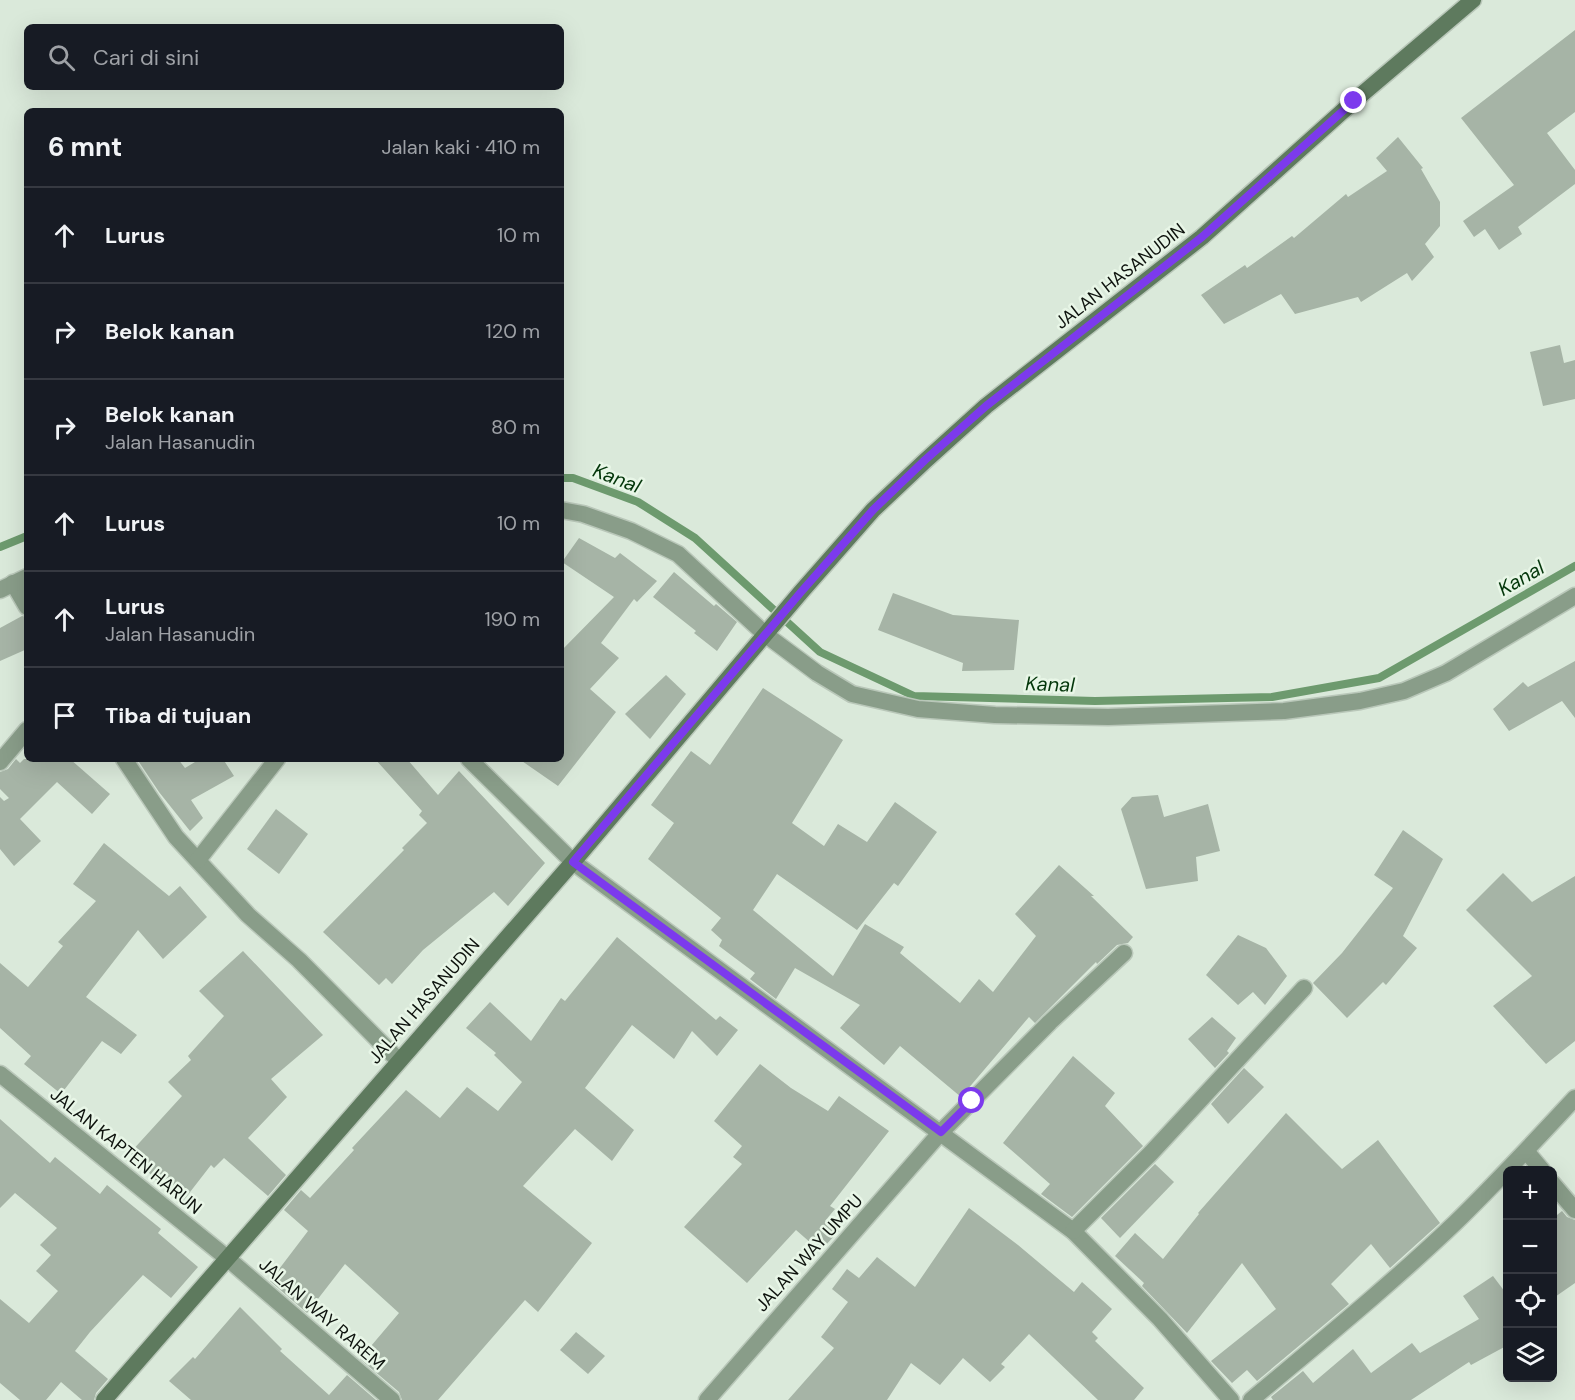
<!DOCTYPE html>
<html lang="id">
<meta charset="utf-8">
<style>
body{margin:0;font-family:"DM Sans",sans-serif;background:#242831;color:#f1f3f6}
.controls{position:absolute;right:18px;bottom:18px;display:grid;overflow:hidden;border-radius:9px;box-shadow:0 6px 24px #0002}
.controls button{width:54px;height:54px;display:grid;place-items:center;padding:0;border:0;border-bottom:2px solid #363941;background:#171b24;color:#f1f3f6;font:30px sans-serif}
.stop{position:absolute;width:18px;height:18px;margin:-14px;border:4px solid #7c3aed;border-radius:50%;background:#fff}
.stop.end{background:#7c3aed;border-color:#fff;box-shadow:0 2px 6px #0008}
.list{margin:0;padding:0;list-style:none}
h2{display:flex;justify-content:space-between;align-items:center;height:78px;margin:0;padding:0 24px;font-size:26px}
h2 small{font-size:20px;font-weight:400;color:#9ea1a6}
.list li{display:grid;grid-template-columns:39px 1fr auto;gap:18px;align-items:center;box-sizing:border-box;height:96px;padding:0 24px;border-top:2px solid #363941}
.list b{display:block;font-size:22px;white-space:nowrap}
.list p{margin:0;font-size:20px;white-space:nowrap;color:#9ea1a6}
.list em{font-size:20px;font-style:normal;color:#9ea1a6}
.icon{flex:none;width:33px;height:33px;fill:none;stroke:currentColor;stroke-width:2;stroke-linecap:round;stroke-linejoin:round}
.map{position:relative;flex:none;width:1575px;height:1400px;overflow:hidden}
.search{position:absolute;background:#171b24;box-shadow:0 6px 24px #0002;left:24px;top:24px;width:540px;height:66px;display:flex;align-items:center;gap:15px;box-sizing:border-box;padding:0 21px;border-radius:9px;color:#9ea1a6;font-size:22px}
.panel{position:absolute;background:#171b24;box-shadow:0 6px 24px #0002;left:24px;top:108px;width:540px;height:654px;border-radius:9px}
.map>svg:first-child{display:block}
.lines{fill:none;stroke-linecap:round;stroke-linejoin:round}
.stream{stroke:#6d9a6e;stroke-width:8}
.building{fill:#a6b4a6}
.minor-casing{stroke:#b9c7b9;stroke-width:19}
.secondary-casing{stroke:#b9c7b9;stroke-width:19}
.minor{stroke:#899d89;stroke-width:16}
.secondary{stroke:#5e7a5e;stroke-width:16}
.route{stroke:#7c3aed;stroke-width:8}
.labels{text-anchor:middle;stroke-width:5;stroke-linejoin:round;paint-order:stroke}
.street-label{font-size:18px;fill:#0d120d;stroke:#e8f6e7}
.water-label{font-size:20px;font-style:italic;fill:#03360a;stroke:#e8f6e7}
</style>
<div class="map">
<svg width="1575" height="1400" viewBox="0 0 1575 1400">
<rect width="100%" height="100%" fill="#dae9da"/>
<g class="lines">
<!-- stream -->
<g class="stream">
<path d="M561 478H573L638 502 695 538 820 652 914 696 1095 701 1272 697 1379 678 1575 566"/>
<path d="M0 547 27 536"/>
</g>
</g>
<!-- building -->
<g class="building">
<path d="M1575 30V112L1547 133 1575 170V184L1518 227 1522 234 1499 250 1485 229 1474 237 1463 221 1514 185 1461 118Z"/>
<path d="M1398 137 1423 168 1421 169 1440 202V226L1425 244 1434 257 1412 281 1407 273 1361 302 1358 297 1295 314 1281 294 1224 324 1201 295 1245 265 1247 268 1292 236 1294 238 1346 194 1348 197 1387 171 1376 158Z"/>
<path d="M1560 345 1564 363 1575 360V399L1543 406 1530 352Z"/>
<path d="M579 538 615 558 620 553 657 581 637 602 634 599 601 643 619 658 590 689 616 712 558 786 519 759H561V651L614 597 562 562Z"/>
<path d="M674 572 714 606 716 604 737 622 717 651 694 633 696 631 653 597Z"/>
<path d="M893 593 953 615 1019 620 1014 670 962 671 963 663 878 630Z"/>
<path d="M22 616 27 617V649L0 661V628Z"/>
<path d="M1575 661V718L1562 701 1509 731 1493 709 1523 682 1528 687Z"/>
<path d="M666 675 686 694 650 739 625 714Z"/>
<path d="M763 688 843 740 792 823 824 846 838 824 867 842 895 802 937 832 898 886 894 883 857 930 777 874 753 910 833 976 865 924 904 947 900 953 960 1003 979 979 993 992 1036 936 1015 914 1059 865 1094 896H1091L1133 937 1128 943 1117 945 1097 964 1096 962 1035 1023 1029 1017 961 1097 900 1046 884 1065 840 1028 860 1005 795 968 776 999 750 979 755 973 719 946 722 940 711 930 721 918 648 859 674 823 651 805 691 751 710 765Z"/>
<path d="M16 759 20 763 24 759H70L110 794 92 814 57 782 20 819 41 841 14 866 0 849V797L4 801 9 798 0 789V772L8 769Z"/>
<path d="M137 759H178L185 768 200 759H223L234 776 191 800 203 818 190 831 159 792Z"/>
<path d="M375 759H407L438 795 459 771 545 863 508 906 494 892 423 950 392 984 386 978 379 985 323 932 404 850 402 848 427 823 419 815 422 811Z"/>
<path d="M1158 795 1164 817 1208 804 1220 851 1196 857 1198 881 1146 889 1121 809 1132 797Z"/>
<path d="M276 809 308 834 279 874 247 849Z"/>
<path d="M1403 830 1443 859 1403 936 1417 948 1386 985 1383 982 1347 1018 1313 983 1342 953 1393 888 1374 875Z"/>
<path d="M104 843 169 896 180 886 207 917 163 959 138 930 86 997 137 1035 121 1054 102 1041 61 1094 24 1064 31 1056 0 1028V963L28 987 63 946 58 942 96 901 73 884Z"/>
<path d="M1503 873 1532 902 1575 876V1041L1546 1064 1493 1006 1532 976 1466 910Z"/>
<path d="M1238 935 1266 948 1287 976 1265 1005 1253 992 1238 1005 1206 975Z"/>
<path d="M617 937 716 1020 720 1016 738 1030 717 1056 692 1031 674 1059 632 1025 585 1088 634 1130 612 1161 575 1129 523 1186 592 1243 538 1312 525 1300 438 1400H402L399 1392 360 1359 399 1313 345 1264 307 1313 270 1281 308 1231 284 1210 301 1190 310 1198 354 1150 352 1148 406 1090 440 1118 467 1087 498 1111 522 1082 494 1055 496 1053 466 1028 490 1002 531 1041 561 998 565 1001Z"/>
<path d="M243 951 323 1035 271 1079 287 1097 248 1138 286 1175 268 1196 224 1158 214 1168 211 1165 180 1205 130 1153 182 1096 168 1082 191 1060 188 1056 224 1016 199 991Z"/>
<path d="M1212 1017 1236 1038 1227 1051 1229 1053 1215 1068 1188 1039Z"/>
<path d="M1073 1056 1115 1093 1105 1106 1143 1146 1072 1217 1041 1194 1050 1184 1003 1143Z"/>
<path d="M760 1064 791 1088 828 1111 839 1096 889 1131 830 1206 835 1209 825 1221 839 1231 820 1251 796 1230 747 1283 684 1227 742 1164 733 1157 742 1146 714 1121Z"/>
<path d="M1244 1068 1264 1087 1228 1124 1211 1104Z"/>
<path d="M1286 1113 1342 1169 1378 1140 1440 1223 1390 1268 1371 1244 1331 1284 1349 1304 1257 1381 1247 1370 1232 1383 1211 1361 1276 1309 1242 1263 1187 1333 1142 1286 1144 1283 1115 1256 1135 1233 1163 1259 1199 1214 1198 1213Z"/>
<path d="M0 1119 50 1163 55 1157 100 1194 107 1185 161 1229 158 1233 198 1267 171 1298 143 1275 90 1332 75 1351 108 1379 96 1393 94 1400H82L61 1382 46 1400H20L0 1383V1299L29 1323 58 1291 36 1271 51 1255 40 1245 57 1228 15 1193 0 1208Z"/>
<path d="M1155 1164 1174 1182 1120 1238 1101 1218Z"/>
<path d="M969 1208 1018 1245 1074 1292 1082 1282 1112 1309 1092 1332 1098 1338 1095 1341 1144 1388 1134 1400H1098L1029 1334 1001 1364 1005 1367 990 1382 963 1358 940 1385 911 1363 887 1400H788L834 1348 821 1337 848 1302 832 1289 847 1269 859 1278 877 1257 915 1287Z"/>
<path d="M1562 1211 1567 1217 1575 1220V1283L1552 1299V1219Z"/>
<path d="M1493 1276 1508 1296V1345L1471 1365 1469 1362 1411 1400H1273L1271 1397 1303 1371 1313 1383 1353 1349 1371 1373 1412 1343 1420 1353 1479 1319 1463 1296Z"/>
<path d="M240 1307 282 1349 280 1351 329 1395 347 1375 376 1400H191L169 1381 193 1357 195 1359Z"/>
<path d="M576 1332 605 1356 588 1374 560 1350Z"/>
</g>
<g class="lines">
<!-- minor casing -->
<g class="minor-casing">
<g id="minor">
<path d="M561 510 583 514 631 531 678 554 766 635 817 673 852 694 918 709 995 715 1108 717 1284 711 1360 701 1404 691 1446 673 1575 596"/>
<path d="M13 583 27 607"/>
<path d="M0 590 27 577"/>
<path d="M124 759 176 837 248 915 299 960 398 1060"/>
<path d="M469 759 573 862 1073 1231 1160 1319 1231 1400"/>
<path d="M0 762 27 730"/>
<path d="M198 860 277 759"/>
<path d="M0 1074 227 1258 392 1400"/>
<path d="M1526 1151 1542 1170"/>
<path d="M1552 1183 1575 1210"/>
<path d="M1073 1231 1151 1153 1304 988"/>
<path d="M707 1400 941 1132 1050 1022 1124 953"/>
<path d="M1251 1400C1320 1342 1390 1285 1455 1223 1496 1183 1536 1140 1575 1098"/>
</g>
</g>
<!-- secondary casing -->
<g class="secondary-casing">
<path id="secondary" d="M104 1400 573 862 801 592 873 510 925 461 986 406 1202 237 1354 101 1473 0"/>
</g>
<!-- minor -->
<use href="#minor" class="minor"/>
<!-- secondary -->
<use href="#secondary" class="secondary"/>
</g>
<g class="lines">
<!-- route -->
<path class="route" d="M972 1101 941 1132 573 862 801 592 873 510 925 460 986 406 1202 237 1354 101"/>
</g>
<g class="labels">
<!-- street labels -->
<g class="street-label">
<text transform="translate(1120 276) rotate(-38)" y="6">JALAN HASANUDIN</text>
<text transform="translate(424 1001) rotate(-49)" y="6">JALAN HASANUDIN</text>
<text transform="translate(126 1151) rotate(39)" y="6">JALAN KAPTEN HARUN</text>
<text transform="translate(809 1253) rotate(-48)" y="6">JALAN WAY UMPU</text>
<text transform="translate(322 1314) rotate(41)" y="6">JALAN WAY RAREM</text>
</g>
<!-- water labels -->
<g class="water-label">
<text transform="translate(617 478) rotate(21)" y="7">Kanal</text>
<text transform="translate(1521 578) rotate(-30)" y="7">Kanal</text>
<text transform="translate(1050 684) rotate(2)" y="7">Kanal</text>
</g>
</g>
</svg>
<div class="controls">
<button>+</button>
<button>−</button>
<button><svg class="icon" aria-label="locate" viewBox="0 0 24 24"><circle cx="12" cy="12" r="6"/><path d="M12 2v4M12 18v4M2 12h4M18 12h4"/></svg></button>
<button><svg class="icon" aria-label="layers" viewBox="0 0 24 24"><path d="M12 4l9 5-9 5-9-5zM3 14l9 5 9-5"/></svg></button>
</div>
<div class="stop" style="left:972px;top:1101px"></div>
<div class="stop end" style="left:1354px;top:101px"></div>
<div class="search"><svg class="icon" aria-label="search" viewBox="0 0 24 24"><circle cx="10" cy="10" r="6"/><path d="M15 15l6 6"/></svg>Cari di sini</div>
<section class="panel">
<h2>6 mnt<small>Jalan kaki · 410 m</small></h2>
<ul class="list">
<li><svg class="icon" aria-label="ahead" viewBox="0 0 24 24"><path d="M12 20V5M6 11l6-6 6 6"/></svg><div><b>Lurus</b></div><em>10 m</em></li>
<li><svg class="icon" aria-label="right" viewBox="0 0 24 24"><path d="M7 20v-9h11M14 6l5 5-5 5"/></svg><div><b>Belok kanan</b></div><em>120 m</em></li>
<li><svg class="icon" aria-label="right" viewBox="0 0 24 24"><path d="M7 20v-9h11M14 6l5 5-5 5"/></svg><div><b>Belok kanan</b><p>Jalan Hasanudin</p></div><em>80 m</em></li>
<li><svg class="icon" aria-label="ahead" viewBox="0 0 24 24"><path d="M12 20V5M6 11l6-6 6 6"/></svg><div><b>Lurus</b></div><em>10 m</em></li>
<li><svg class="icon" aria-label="ahead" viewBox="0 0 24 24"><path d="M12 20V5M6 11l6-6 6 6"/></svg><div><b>Lurus</b><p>Jalan Hasanudin</p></div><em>190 m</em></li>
<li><svg class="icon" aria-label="arrive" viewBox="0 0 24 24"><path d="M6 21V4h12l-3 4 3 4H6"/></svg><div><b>Tiba di tujuan</b></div></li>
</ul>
</section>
</div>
